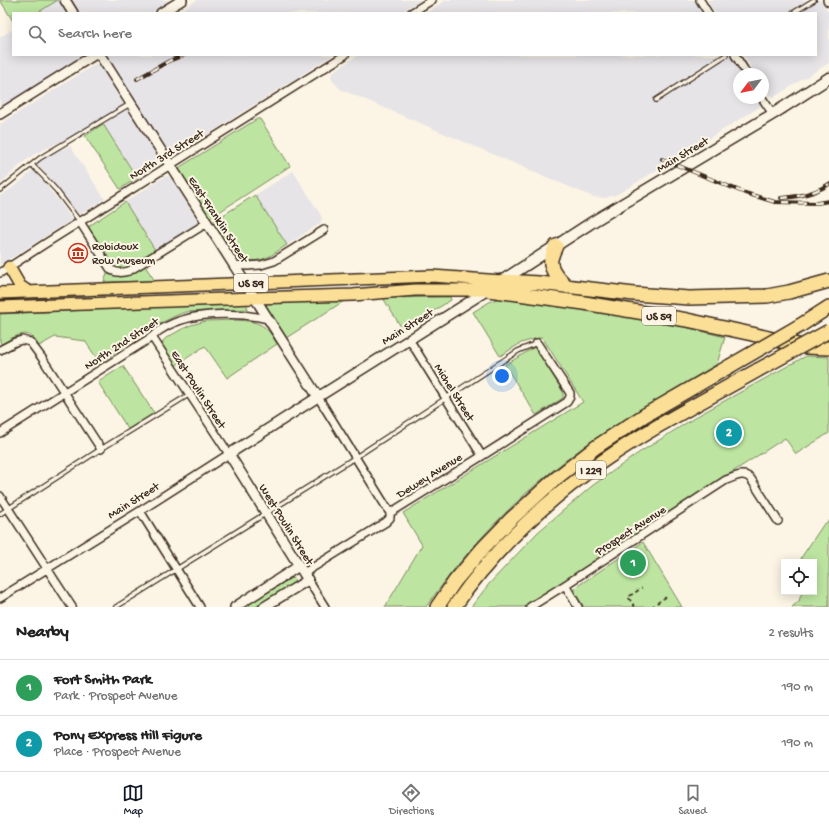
<!DOCTYPE html>
<meta charset="utf-8">
<style>
:root{--surface:#fff;--page:#f6f6f6;--text:#222;--muted:#767676;--line:#e0e0e0;--accent:#111827}
body{margin:0;font-family:"Gochi Hand",sans-serif;background:var(--page);color:var(--text)}
.controls{position:absolute;right:12px;bottom:12px;display:grid;overflow:hidden;border-radius:0px;box-shadow:0 2px 10px #0003}
.controls button{width:36px;height:36px;display:grid;place-items:center;padding:0;border:0;border-bottom:1px solid var(--line);background:var(--surface);color:var(--text);font:20px sans-serif}
.compass{position:absolute;left:733px;top:68px;width:36px;height:36px;border-radius:50%;background:var(--surface);box-shadow:0 2px 10px #0003;rotate:238deg}
.you{position:absolute;left:502px;top:376px;width:14px;height:14px;margin:-10px;border:3px solid #fff;border-radius:50%;background:#1a73e8;box-shadow:0 0 0 6px #1a73e833}
.badge{display:grid;place-items:center;width:26px;height:26px;border-radius:50%;background:var(--accent);color:#fff;font-size:13px;font-weight:700}
.pin{position:absolute;translate:-50% -50%;border:2px solid #fff;box-shadow:0 1px 4px #0006}
.list{margin:0;padding:0;list-style:none}
h2{display:flex;justify-content:space-between;align-items:center;height:52px;margin:0;padding:0 16px;font-size:17px}
h2 small{font-size:13px;font-weight:400;color:var(--muted)}
.list li{display:grid;grid-template-columns:26px 1fr auto;gap:12px;align-items:center;box-sizing:border-box;height:56px;padding:0 16px;border-top:1px solid var(--line)}
.list b{display:block;font-size:15px;white-space:nowrap}
.list p{margin:0;font-size:13px;white-space:nowrap;color:var(--muted)}
.list em{font-size:13px;font-style:normal;color:var(--muted)}
.icon{flex:none;width:22px;height:22px;fill:none;stroke:currentColor;stroke-width:2;stroke-linecap:round;stroke-linejoin:round}
.map{position:relative;flex:none;width:829px;height:607px;overflow:hidden}
.search{position:absolute;background:var(--surface);box-shadow:0 2px 10px #0003;left:12px;right:12px;top:12px;height:44px;display:flex;align-items:center;gap:10px;box-sizing:border-box;padding:0 14px;border-radius:0px;color:var(--muted);font-size:15px}
.sheet{height:164px;background:var(--surface)}
nav{display:flex;justify-content:space-around;align-items:center;box-sizing:border-box;height:56px;border-top:1px solid var(--line);background:var(--surface);font-size:11px;color:var(--muted)}
nav a{display:grid;justify-items:center;gap:2px}
nav .on{color:var(--accent)}
.map>svg:first-child{display:block}
.built{fill:#e7e4e7}
.green{fill:#bde5a1;stroke:#7c8860;fill-rule:evenodd}
.lines{fill:none;stroke-linecap:round;stroke-linejoin:round}
.service-casing{stroke:#3b2a1e;stroke-width:6}
.minor-casing{stroke:#3b2a1e;stroke-width:10}
.tertiary-casing{stroke:#3b2a1e;stroke-width:12}
.secondary-casing{stroke:#3b2a1e;stroke-width:13}
.primary-casing{stroke:#3b2a1e;stroke-width:14}
.motorway-casing{stroke:#3b2a1e;stroke-width:16}
.path{stroke:#3b2a1e;stroke-width:1.5;stroke-dasharray:4 3;stroke-linecap:butt}
.service{stroke:#fcf5e5;stroke-width:3.5}
.minor{stroke:#fcf5e5;stroke-width:7}
.tertiary{stroke:#fcf5e5;stroke-width:9}
.secondary{stroke:#fcf5e5;stroke-width:10}
.primary{stroke:#fbdf96;stroke-width:11}
.motorway{stroke:#fbdf96;stroke-width:13}
.rail-casing{stroke:#3b2a1e;stroke-width:4}
.rail{stroke:#fcf5e5;stroke-width:2.5;stroke-dasharray:8;stroke-linecap:butt}
.motorway-bridge-casing{stroke:#3b2a1e;stroke-width:16;stroke-linecap:butt}
.motorway-bridge{stroke:#fbdf96;stroke-width:13}
.labels{text-anchor:middle;stroke-width:4;stroke-linejoin:round;paint-order:stroke}
.shield{fill:#fcf5e5;stroke:#75675a;stroke-width:1}
.shield-label{font-size:11px;font-weight:bold;fill:#3b2a1e}
.street-label{font-size:12px;fill:#3b2a1e;stroke:#fcf5e5}
.poi-label{font-size:12px;fill:#3b2a1e;stroke:#fcf5e5;text-anchor:start}
</style>
<div class="map">
<svg width="829" height="607" viewBox="0 0 829 607">
<rect width="100%" height="100%" fill="#fcf5e5"/>
<filter id="ink" filterUnits="userSpaceOnUse"><feTurbulence type="fractalNoise" baseFrequency=".025" numOctaves="2"/><feDisplacementMap in="SourceGraphic" scale="8" xChannelSelector="R" yChannelSelector="G"/><feConvolveMatrix kernelMatrix="1 2 1 2 8 2 1 2 1" color-interpolation-filters="sRGB"/></filter>
<g filter="url(#ink)">
<path class="built" d="M58,0L66,13H38Z
M71,0H173L152,13H79Z
M197,0H421L400,13H176Z
M446,0H695L703,13H426Z
M707,0H808L788,13H715Z
M818,0H820L829,13V63L774,97L770,96L763,87V74H755L743,55H816V13H798Z
M13,29V55H86L0,109V37Z
M109,55H333L172,157L170,154L108,59Z
M359,55H730L742,74H739V98H757L761,103L760,107L618,194L605,198L593,197L340,89L332,80L331,75L335,70Z
M97,64L100,66L124,105L74,135L35,154L25,161L0,184V124L94,65Z
M127,109L160,159V163L157,166L137,178L103,124Z
M70,146L105,199L79,215L46,174L36,164L41,159L51,153Z
M33,170L43,181L66,210L72,220L0,265V196L19,183Z
M293,171L322,217L321,222L318,225L287,245L255,195Z
M166,176L171,177L199,223L155,250L125,202Z"/>
<path class="green" d="M0,0H58L37,13H13V21Z
M257,119H260L290,166L210,218L179,170L180,167Z
M103,124L137,178L120,189L85,136Z
M255,195L287,245C280,249 273,255 266,258C237,269 225,242 212,222Z
M125,202L155,250L126,268L119,269L113,266L89,229V226Z
M145,266L155,281L104,282L107,274C124,280 130,275 145,266Z
M444,297H450L451,300L403,330L383,298Z
M497,299H503L657,320L725,337L717,364C674,390 629,415 588,444C525,488 470,544 426,607H385L422,545L403,513L583,402L542,337L521,343L500,356L473,312L491,301Z
M344,301L286,338L267,307L266,303L271,302Z
M246,303L248,309L185,312C155,323 127,345 100,363L85,341L55,337L39,346C37,343 34,338 31,336C21,330 10,340 2,345L0,342V314Z
M206,321C222,321 252,317 264,327C270,331 274,339 277,344L227,378L205,346L175,366L162,346L163,341L166,338L182,329L191,325Z
M535,347L563,392V398L536,415L505,365Z
M806,356L829,357V433L796,454L785,438L524,607H471L489,584L538,532L592,486L637,454L699,415ZM734,421C739,423 744,426 742,432C741,437 737,439 734,441C710,454 708,424 734,421Z
M123,366L154,413L128,429L98,382Z
M829,521V607H792L799,601L802,592H814V562H803L801,558L823,525Z
M643,542L682,607H584L575,593V589L579,585Z
M291,578L294,579L295,581L294,583L255,607H244Z"/>
<g class="lines">
<g class="service-casing">
<path id="service" d="M793,13L814,0
M656,100L726,55
M32,165L43,176L56,190L80,222
M0,190L40,158L130,104
M0,514L101,449L190,394
M116,607L356,457L518,351L537,343"/>
</g>
<g class="minor-casing">
<path id="minor" d="M700,0L708,13
M411,13L432,0
M735,55L747,74
M762,98L773,114
M80,222L111,270C118,273 121,273 129,271L207,223
M234,265L247,266L261,265L274,261L324,230
M0,273L43,245L345,55
M409,339L482,456
M0,350L15,342L22,340L30,342L42,358L101,449
M318,397L390,513
M0,433L152,337C155,334 158,331 162,329C190,311 237,312 268,319
M0,496L72,607
M140,511L200,607
M304,573L386,522L390,518V513L482,456L567,402L570,397V393L537,343
M308,580L325,607
M565,585L578,607
M0,598L140,511L229,454L152,337
M530,607L565,585L726,480C735,477 744,471 751,479L778,521"/>
</g>
<g class="tertiary-casing">
<path id="tertiary" d="M65,0L73,13
M828,0L829,1
M161,13L182,0
M100,55L318,397
M0,114L94,55
M235,607L299,566
M264,607L308,580L229,454L318,397L488,290"/>
</g>
<g class="secondary-casing">
<path id="secondary" d="M500,282L594,221L773,114L829,78"/>
</g>
<g class="primary-casing">
<path id="primary" d="M9,267L20,286L29,292
M0,293L432,276L502,281
M0,307L254,298L353,295L415,290H488"/>
</g>
<g class="motorway-casing">
<path id="motorway" d="M556,246C554,250 552,255 551,259C549,270 560,280 568,287
M502,281L539,283L634,294L689,298L767,296L789,292L829,281
M488,290L584,303L687,320L752,334L806,347L829,348
M801,325L829,307
M437,607L455,581L483,548L511,519L554,480L596,447L645,415L730,366
M454,607C494,549 546,501 603,461C652,427 707,399 758,370"/>
</g>
<path class="path" d="M635,607L628,597L642,588
M651,607L666,597"/>
<use href="#service" class="service"/>
<use href="#minor" class="minor"/>
<use href="#tertiary" class="tertiary"/>
<use href="#secondary" class="secondary"/>
<use href="#primary" class="primary"/>
<use href="#motorway" class="motorway"/>
<g class="rail-casing">
<path id="rail" d="M137,79L169,61L184,55
M662,159L745,193L775,202L817,203L829,201
M781,198C797,197 816,193 829,184"/>
</g>
<use href="#rail" class="rail"/>
<g class="motorway-bridge-casing">
<path id="motorway-bridge" d="M730,366L801,325
M758,370L829,331"/>
</g>
<use href="#motorway-bridge" class="motorway-bridge"/>
</g>
</g>
<defs>
<g id="museum-ring" transform="scale(1)"><circle r="9.5" fill="#fcf5e5" stroke="#c8321e" stroke-width="1.5"/><path d="M0-6L6-3V-2H-6V-3ZM-5-1h2V3h-2ZM-1-1h2V3h-2ZM3-1h2V3H3ZM-6 4H6V6H-6Z" fill="#c8321e"/></g>
</defs>
<g fill-rule="evenodd">
<use href="#museum-ring" x="78" y="253"/>
</g>
<g class="labels">
<g class="shield">
<rect x="234" y="274" width="34" height="18" rx="3"/>
<rect x="642" y="307" width="34" height="18" rx="3"/>
<rect x="576" y="461" width="30" height="18" rx="3"/>
</g>
<g class="shield-label">
<text x="251" y="287">US 59</text>
<text x="659" y="320">US 59</text>
<text x="591" y="474">I 229</text>
</g>
<g class="street-label">
<text transform="translate(166 154) rotate(-32)" y="4">North 3rd Street</text>
<text transform="translate(682 154) rotate(-31)" y="4">Main Street</text>
<text transform="translate(219 219) rotate(57)" y="4">East Franklin Street</text>
<text transform="translate(407 326) rotate(-32)" y="4">Main Street</text>
<text transform="translate(121 343) rotate(-33)" y="4">North 2nd Street</text>
<text transform="translate(199 389) rotate(57)" y="4">East Poulin Street</text>
<text transform="translate(455 392) rotate(58)" y="4">Michel Street</text>
<text transform="translate(429 475) rotate(-32)" y="4">Dewey Avenue</text>
<text transform="translate(133 500) rotate(-32)" y="4">Main Street</text>
<text transform="translate(287 524) rotate(58)" y="4">West Poulin Street</text>
<text transform="translate(630 530) rotate(-33)" y="4">Prospect Avenue</text>
</g>
<g class="poi-label">
<text x="92" y="250">Robidoux<tspan x="92" dy="14">Row Museum</tspan></text>
</g>
</g>
</svg>
<div class="controls">
<button><svg class="icon" aria-label="locate" viewBox="0 0 24 24"><circle cx="12" cy="12" r="6"/><path d="M12 2v4M12 18v4M2 12h4M18 12h4"/></svg></button>
</div>
<svg class="compass" viewBox="-18 -18 36 36"><path d="M0-13l5 13h-10z" fill="#e53935"/><path d="M0 13l5-13h-10z" fill="#767676"/></svg>
<div class="you"></div>
<div class="pin badge" style="left:633px;top:563px;background:#2e9e5b">1</div>
<div class="pin badge" style="left:729px;top:433px;background:#0f9aa8">2</div>
<div class="search"><svg class="icon" aria-label="search" viewBox="0 0 24 24"><circle cx="10" cy="10" r="6"/><path d="M15 15l6 6"/></svg>Search here</div>
</div>
<section class="sheet">
<h2>Nearby<small>2 results</small></h2>
<ul class="list">
<li><span class="badge" style="background:#2e9e5b">1</span><div><b>Fort Smith Park</b><p>Park · Prospect Avenue</p></div><em>190 m</em></li>
<li><span class="badge" style="background:#0f9aa8">2</span><div><b>Pony Express Hill Figure</b><p>Place · Prospect Avenue</p></div><em>190 m</em></li>
</ul>
</section>
<nav>
<a class="on"><svg class="icon" aria-label="map" viewBox="0 0 24 24"><path d="M3 6l6-2 6 2 6-2v14l-6 2-6-2-6 2zM9 4v14M15 6v14"/></svg>Map</a>
<a><svg class="icon" aria-label="directions" viewBox="0 0 24 24"><path d="M12 3l9 9-9 9-9-9zM9 14v-3h6M13 9l2 2-2 2"/></svg>Directions</a>
<a><svg class="icon" aria-label="saved" viewBox="0 0 24 24"><path d="M7 4h10v16l-5-4-5 4z"/></svg>Saved</a>
</nav>
